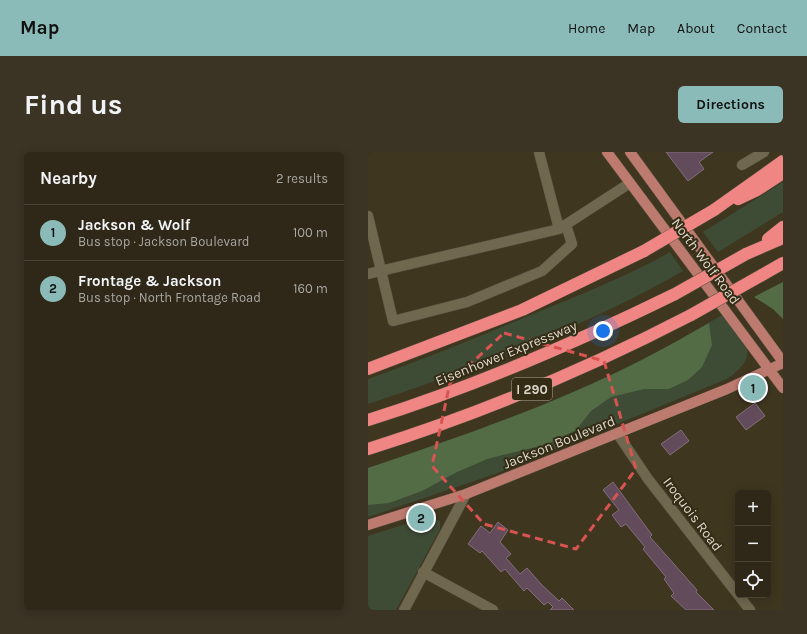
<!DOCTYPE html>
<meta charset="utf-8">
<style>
:root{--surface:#2f2818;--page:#3b3425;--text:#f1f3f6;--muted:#a7a6a2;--line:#4a4437;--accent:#8bbbb9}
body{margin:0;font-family:Karla,sans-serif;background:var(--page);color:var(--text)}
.controls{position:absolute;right:12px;bottom:12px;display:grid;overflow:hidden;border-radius:6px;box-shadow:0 2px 10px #0003}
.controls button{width:36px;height:36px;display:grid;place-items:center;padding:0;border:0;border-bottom:1px solid var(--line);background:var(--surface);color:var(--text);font:20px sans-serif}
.you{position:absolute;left:235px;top:179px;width:14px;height:14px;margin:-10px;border:3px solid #fff;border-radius:50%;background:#1a73e8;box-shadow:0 0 0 6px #1a73e833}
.badge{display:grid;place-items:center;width:26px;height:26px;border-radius:50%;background:var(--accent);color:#111;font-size:13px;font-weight:700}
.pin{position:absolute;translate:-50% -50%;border:2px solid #fff;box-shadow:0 1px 4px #0006}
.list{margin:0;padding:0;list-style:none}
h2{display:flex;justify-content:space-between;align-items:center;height:52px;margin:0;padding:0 16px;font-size:17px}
h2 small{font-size:13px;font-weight:400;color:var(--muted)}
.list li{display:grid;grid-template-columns:26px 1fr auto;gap:12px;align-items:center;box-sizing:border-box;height:56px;padding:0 16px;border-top:1px solid var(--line)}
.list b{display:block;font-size:15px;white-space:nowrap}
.list p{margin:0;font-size:13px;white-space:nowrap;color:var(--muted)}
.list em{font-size:13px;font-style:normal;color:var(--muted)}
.icon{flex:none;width:22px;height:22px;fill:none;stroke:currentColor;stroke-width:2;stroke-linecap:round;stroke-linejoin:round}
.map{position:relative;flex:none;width:415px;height:458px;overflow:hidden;border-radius:6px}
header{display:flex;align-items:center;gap:24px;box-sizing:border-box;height:56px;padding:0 20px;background:var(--accent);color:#111}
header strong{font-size:19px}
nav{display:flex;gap:22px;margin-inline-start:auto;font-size:14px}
.intro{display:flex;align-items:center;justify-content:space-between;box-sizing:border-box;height:96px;padding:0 24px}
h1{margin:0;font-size:28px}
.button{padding:10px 18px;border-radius:6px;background:var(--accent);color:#111;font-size:14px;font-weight:700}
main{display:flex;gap:24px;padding:0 24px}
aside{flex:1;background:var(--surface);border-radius:6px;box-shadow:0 2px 10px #0003}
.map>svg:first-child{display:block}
.green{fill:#3e4c36}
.forest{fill:#546c46}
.building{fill:#624c5b;stroke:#846d7d}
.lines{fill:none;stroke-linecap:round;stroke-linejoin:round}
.minor-casing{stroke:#5a513f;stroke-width:11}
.major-casing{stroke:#5a513f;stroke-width:11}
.highway-casing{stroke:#5a513f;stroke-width:13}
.minor{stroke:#70674f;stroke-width:10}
.major{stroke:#bd7a6f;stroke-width:10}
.highway{stroke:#f08684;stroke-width:12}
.highway-bridge-casing{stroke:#5a513f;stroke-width:13;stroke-linecap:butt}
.highway-bridge{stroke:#f08684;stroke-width:12}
.marked{fill:none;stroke:#d85451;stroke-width:3;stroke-dasharray:8 5;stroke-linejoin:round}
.labels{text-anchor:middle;stroke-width:4;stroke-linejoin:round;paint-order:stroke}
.shield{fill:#352c16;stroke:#aba495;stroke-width:1}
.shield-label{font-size:13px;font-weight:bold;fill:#ded8cb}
.street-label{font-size:14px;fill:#ded8cb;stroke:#352c16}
</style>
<header>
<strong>Map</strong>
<nav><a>Home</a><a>Map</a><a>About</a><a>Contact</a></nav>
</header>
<div class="intro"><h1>Find us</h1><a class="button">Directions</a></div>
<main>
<aside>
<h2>Nearby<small>2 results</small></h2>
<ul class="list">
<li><span class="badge">1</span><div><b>Jackson &amp; Wolf</b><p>Bus stop · Jackson Boulevard</p></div><em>100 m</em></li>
<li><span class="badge">2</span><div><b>Frontage &amp; Jackson</b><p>Bus stop · North Frontage Road</p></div><em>160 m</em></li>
</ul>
</aside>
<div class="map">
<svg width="415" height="458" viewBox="0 0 415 458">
<rect width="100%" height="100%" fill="#3f3620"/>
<path class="green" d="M415,30V60L350,100L335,80Z
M302,100L315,119C217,175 108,216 0,252V227C57,207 113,184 170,160C214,142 260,124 302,100Z
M356,162C377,191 395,201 359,227L127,322L0,365V316C92,285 184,253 271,209C300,195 328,178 356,162Z
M60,365L72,369V377L28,458H0V384Z"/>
<path class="forest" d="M415,130V167L405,157L386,145Z
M341,171L344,193L334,215L320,228L301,237H276L243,245L223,259L208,278L180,292L119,307L89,320L54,339L21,351L0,353V316C92,285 185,253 272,209C295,197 318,184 341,171Z"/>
<path class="building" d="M298,0H345L331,10L336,17L320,29Z
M387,251L397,264L378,278L368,265Z
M313,278L321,289L302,303L293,292Z
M245,330L284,383L282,385L329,438L328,440L346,458H318L303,444L306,441L296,427L298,425L275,397L277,395L258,372L253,375L244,363L251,358L235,338Z
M130,370L140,378L132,390L143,402L138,406L152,422L159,416L173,432L191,449L194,446L206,458H182L185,455L180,450L176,453L159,436L156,439L137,417L133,420L114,399L112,401L100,392L113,374L122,381Z"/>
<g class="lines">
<g class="minor-casing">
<path id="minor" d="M171,0L191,77
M374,13L396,0
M0,64L25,169L99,150L174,119L204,92L198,73
M0,122L191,77L262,31
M249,281L280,327L382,458
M55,420L125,458
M36,458L98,342"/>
</g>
<g class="major-casing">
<path id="major" d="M239,0L415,236
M262,0L415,210
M0,373L98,342L359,237L415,211"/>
</g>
<g class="highway-casing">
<path id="highway" d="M370,47L389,38L415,21
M346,58L415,9
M400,87L415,75
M378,102L415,86
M394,123L415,111
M0,217L154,158L276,99
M0,268C106,235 207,191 307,142
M0,297C112,262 219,217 323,163"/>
</g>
<use href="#minor" class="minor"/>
<use href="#major" class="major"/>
<use href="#highway" class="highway"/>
<g class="highway-bridge-casing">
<path id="highway-bridge" d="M276,99L346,58
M307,142L378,102
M323,163L394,123"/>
</g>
<use href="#highway-bridge" class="highway-bridge"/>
</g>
<path class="marked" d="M136,181L236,209L268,317L208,397L116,372L64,314L82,231Z"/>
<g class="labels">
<rect class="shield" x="144" y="226" width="40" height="22" rx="3"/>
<g class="shield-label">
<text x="164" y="242">I 290</text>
</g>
<g class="street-label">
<text transform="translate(338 109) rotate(53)" y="5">North Wolf Road</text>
<text transform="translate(138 201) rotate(-22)" y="5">Eisenhower Expressway</text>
<text transform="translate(191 290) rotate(-22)" y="5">Jackson Boulevard</text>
<text transform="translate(325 362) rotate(53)" y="5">Iroquois Road</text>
</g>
</g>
</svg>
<div class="controls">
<button>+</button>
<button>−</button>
<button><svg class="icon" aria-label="locate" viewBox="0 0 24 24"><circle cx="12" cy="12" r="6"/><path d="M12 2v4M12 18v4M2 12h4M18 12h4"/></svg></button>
</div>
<div class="you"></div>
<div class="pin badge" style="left:385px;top:236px">1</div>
<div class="pin badge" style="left:53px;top:366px">2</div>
</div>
</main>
